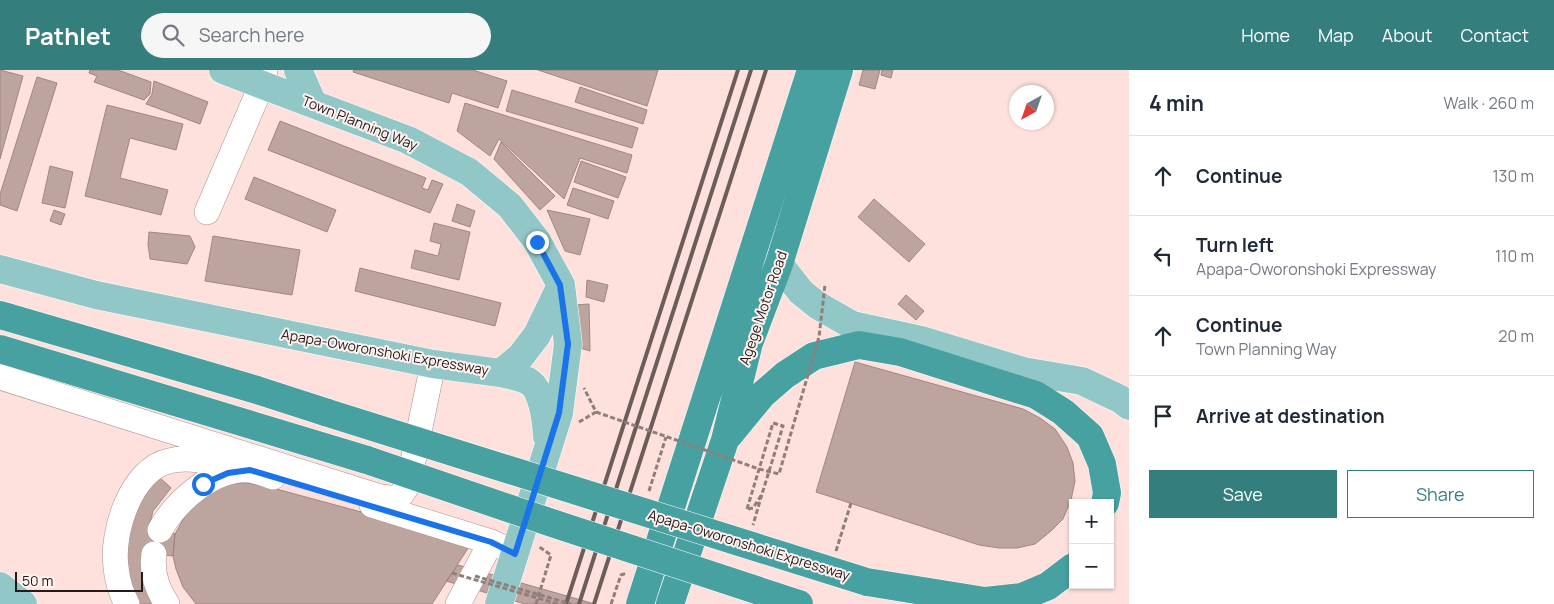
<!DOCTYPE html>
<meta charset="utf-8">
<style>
:root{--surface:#fff;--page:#f6f6f7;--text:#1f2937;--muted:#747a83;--line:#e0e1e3;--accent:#357e7e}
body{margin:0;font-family:Manrope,sans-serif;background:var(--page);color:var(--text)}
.controls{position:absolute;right:15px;bottom:15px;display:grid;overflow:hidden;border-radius:0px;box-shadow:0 1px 4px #0004}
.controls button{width:45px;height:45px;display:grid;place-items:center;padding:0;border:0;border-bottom:1px solid var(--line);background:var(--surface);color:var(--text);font:25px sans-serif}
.compass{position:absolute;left:1009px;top:15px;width:45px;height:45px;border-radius:50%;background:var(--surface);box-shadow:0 1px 4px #0004;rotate:220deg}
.scale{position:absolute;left:15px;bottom:12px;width:128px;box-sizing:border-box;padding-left:5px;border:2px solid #241a18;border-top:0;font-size:14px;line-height:18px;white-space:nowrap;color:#241a18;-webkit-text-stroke:4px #fff3f1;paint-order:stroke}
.stop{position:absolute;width:15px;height:15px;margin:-11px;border:4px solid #1a73e8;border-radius:50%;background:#fff}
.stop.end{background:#1a73e8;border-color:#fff;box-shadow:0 1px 5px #0008}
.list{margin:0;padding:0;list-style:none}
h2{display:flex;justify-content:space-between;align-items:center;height:65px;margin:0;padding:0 20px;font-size:21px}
h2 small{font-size:16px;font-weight:400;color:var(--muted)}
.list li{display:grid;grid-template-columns:32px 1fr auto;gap:15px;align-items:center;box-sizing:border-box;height:80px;padding:0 20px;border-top:1px solid var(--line)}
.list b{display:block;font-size:19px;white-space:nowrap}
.list p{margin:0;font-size:16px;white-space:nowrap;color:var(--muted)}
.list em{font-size:16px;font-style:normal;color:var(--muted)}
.actions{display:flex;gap:10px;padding:15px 20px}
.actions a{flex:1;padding:11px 0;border:1px solid var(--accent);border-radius:0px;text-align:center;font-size:18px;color:var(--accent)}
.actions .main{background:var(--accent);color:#fff}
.icon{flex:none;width:28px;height:28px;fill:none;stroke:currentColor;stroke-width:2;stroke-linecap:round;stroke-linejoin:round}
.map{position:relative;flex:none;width:1129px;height:534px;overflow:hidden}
header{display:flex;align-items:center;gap:30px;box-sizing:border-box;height:70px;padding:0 25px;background:var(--accent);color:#fff}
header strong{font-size:24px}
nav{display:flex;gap:28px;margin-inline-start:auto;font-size:18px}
.search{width:350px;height:45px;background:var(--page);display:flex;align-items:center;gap:12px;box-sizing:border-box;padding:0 18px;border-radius:28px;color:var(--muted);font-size:19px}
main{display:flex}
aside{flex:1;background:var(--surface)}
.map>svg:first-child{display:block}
.building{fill:#bea49f;stroke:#a08682}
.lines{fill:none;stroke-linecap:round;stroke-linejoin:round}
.minor-casing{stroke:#ac928d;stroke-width:26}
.major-casing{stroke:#fff;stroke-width:29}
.highway-casing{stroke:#fff;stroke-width:29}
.path{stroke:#917d7a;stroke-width:3;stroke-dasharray:5 2.5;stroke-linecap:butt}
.minor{stroke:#fff;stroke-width:25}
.major{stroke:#91c7c7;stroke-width:28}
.highway{stroke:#48a1a1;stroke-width:28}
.rail{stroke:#6d5d5a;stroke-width:4}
.highway-bridge-casing{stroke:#fff;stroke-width:29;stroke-linecap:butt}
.path-bridge{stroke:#917d7a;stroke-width:3;stroke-dasharray:5 2.5;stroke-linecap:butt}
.highway-bridge{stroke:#48a1a1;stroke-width:28}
.route{stroke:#1a73e8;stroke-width:6}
.labels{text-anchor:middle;stroke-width:4;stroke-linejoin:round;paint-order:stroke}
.street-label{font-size:14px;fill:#241a18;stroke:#fff3f1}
</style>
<header>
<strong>Pathlet</strong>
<div class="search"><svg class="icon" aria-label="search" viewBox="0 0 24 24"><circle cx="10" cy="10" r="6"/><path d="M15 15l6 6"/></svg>Search here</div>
<nav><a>Home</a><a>Map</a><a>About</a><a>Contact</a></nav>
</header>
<main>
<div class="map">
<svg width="1129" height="534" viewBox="0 0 1129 534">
<rect width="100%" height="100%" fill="#fee1dc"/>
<path class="building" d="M0,0L23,6L0,89Z
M90,0H118L151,12L150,24L144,30L94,12L97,6L89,3Z
M354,0H473L507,11L498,38L452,23L449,33L353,2Z
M538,0H658L647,36Z
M863,0H880L875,19L859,15Z
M882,0H893L891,8L881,5Z
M37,7L57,13L17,141L0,135V124Z
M154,11L208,32L200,54L146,34L152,24Z
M580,17L647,40L643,54L575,32Z
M512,20L638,58L632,78L506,41Z
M465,33L632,85L627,103L580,88L564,129L499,69L490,86L457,61Z
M107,35L183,54L176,80L130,68L120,108L168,120L161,145L85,126Z
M280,51L426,108L422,118L428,120L432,110L443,114L430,143L268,80Z
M501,72L555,126L540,140L494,89Z
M581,91L626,107L618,128L574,112Z
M50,96L73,102L65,138L42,133Z
M254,107L336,140L327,162L245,129Z
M573,118L614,131L608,149L567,135Z
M874,129L925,174L909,192L858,147Z
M457,134L475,141L470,157L452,151Z
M54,140L65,144L61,155L50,151Z
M547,140L590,149L580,185L565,181Z
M434,153L470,162L459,210L411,198L415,180L438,186L441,174L430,171Z
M149,162L190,166L195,177L187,194L150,189L148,174Z
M213,166L300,180L292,225L205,211Z
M360,198L501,233L495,256L355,221Z
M587,210L608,215L604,232L586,227Z
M906,225L924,241L916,250L898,234Z
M589,234L590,281L577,277L575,235Z
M855,292L1023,339L1040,348L1055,359L1067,377L1073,393L1075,411L1071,430L1063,449L1051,461L1035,474L1017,478H999L979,475L816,422Z
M157,405L171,418L153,441L149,457L175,464L173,486L144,483L154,534H134L125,484L137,434Z
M232,413H248L269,417L472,472L432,534H196L183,517L176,499L173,486L175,464L184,448L198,430L213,421Z
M458,495L595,534H525L446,511Z"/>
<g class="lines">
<g class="minor-casing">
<path id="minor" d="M207,142L262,14L265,0
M0,307L380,427L398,429L408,415L433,294
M372,435L491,472L515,483
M160,460C176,431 214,397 250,400C258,401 266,405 273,407
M154,484C151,503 157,519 167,534
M127,534C121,523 117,509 116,497C111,463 131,399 169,391C192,385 218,394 241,399
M458,534L491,472"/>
</g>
<g class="major-casing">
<path id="major" d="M223,0L408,70L469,102L510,136L537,171L561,215L568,274L559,343L499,534
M298,0L313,34
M779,194L801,222L817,235L852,255L921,270L1023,301L1082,311L1120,329L1129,336
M0,199L96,225L433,294L501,303L521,286L537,265L561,215
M501,303C510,305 520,307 528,311C543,319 546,351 547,366
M0,516L23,534"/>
</g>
<g class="highway-casing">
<path id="highway" d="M0,245L257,320L328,343
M0,279L367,390
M729,365L762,325L785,305L814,286L859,275L900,282L1036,325L1063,342L1090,366L1102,394L1107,423L1105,433
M867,512L985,531L1022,527L1048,516L1073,497
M640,534L811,0
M670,534L725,370L749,273L779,194L839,0"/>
</g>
<path class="path" d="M579,352L596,342L584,318
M649,421L666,367
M747,439L773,353L783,356L762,424
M748,439L753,438L762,424L753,455
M536,534L551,485L538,476
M611,534L621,505L627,503"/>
<use href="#minor" class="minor"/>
<use href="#major" class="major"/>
<use href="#highway" class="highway"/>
<path class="rail" d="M566,534L738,0
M579,534L751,0
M594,534L766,0"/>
<g class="highway-bridge-casing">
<path id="highway-bridge" d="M328,343L867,512
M367,390L549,452L799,534"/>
</g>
<path class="path-bridge" d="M596,342L759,399L779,404L819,267L825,215
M836,481L851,433
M452,503L558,534
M475,506L571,534"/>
<use href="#highway-bridge" class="highway-bridge"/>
</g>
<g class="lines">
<path class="route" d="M203,414L228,403L250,400L491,472L515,484L559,343L568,274L560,215L537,172"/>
</g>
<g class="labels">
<g class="street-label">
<text transform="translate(360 53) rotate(22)" y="5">Town Planning Way</text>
<text transform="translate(763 238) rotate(-71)" y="5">Agege Motor Road</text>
<text transform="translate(385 282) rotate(10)" y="5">Apapa-Oworonshoki Expressway</text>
<text transform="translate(749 475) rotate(17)" y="5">Apapa-Oworonshoki Expressway</text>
</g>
</g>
</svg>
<div class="controls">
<button>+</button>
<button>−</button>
</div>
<svg class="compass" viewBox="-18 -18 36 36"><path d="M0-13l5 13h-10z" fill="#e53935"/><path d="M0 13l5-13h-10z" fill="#747a83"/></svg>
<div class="scale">50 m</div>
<div class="stop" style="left:203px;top:414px"></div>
<div class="stop end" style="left:537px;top:172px"></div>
</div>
<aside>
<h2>4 min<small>Walk · 260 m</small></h2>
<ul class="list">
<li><svg class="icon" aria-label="ahead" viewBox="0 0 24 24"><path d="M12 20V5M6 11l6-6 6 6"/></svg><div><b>Continue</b></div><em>130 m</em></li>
<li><svg class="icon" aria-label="left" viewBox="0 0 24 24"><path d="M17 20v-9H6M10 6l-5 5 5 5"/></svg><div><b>Turn left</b><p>Apapa-Oworonshoki Expressway</p></div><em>110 m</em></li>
<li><svg class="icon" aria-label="ahead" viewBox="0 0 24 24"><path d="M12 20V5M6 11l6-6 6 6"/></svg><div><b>Continue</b><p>Town Planning Way</p></div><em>20 m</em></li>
<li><svg class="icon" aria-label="arrive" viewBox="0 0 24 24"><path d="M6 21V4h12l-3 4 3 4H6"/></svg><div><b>Arrive at destination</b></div></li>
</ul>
<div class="actions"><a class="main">Save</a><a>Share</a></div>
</aside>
</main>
